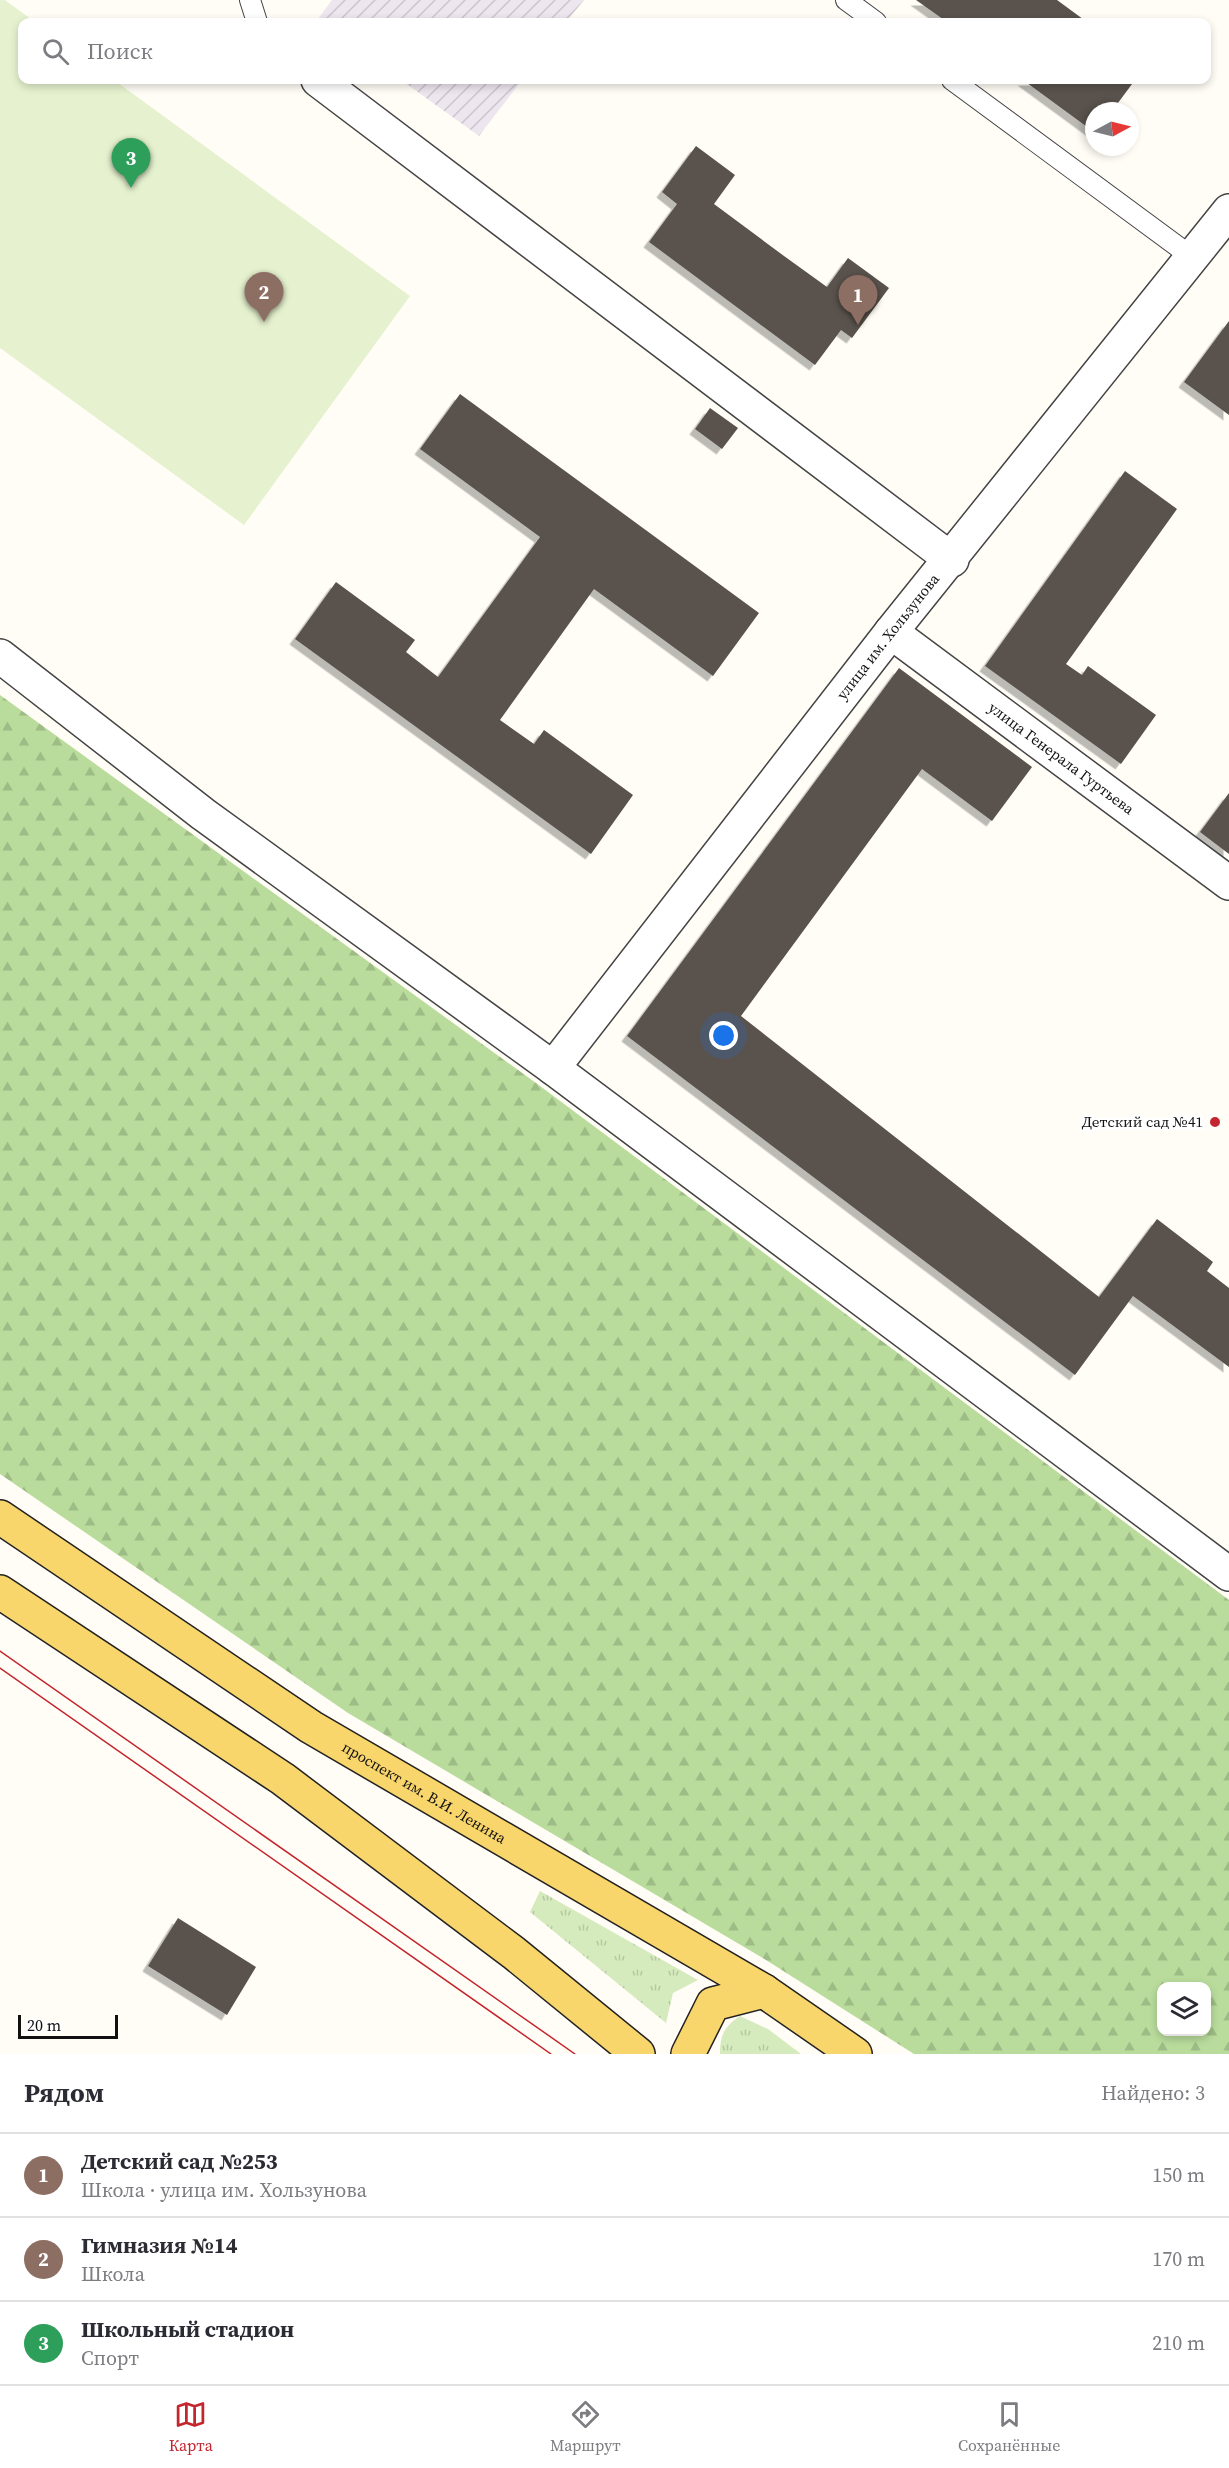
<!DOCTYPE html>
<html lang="ru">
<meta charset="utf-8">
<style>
:root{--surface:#fff;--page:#f2f2f3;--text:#2b2b33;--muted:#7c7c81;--line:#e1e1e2;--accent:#c4262e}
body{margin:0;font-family:"Source Serif 4",serif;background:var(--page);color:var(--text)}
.controls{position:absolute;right:18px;bottom:18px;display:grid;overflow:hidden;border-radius:12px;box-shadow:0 3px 9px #0003}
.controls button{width:54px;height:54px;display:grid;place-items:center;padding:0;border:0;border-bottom:2px solid var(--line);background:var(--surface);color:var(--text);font:30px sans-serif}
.compass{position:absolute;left:1085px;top:102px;width:54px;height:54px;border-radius:50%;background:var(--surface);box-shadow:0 3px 9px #0003;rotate:83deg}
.scale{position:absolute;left:18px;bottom:15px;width:100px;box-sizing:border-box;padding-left:6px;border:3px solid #111;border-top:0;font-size:16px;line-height:21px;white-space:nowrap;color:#111;-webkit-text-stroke:4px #fff;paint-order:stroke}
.you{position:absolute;left:724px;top:1036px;width:21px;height:21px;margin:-15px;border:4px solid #fff;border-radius:50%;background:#1a73e8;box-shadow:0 0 0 9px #1a73e833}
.badge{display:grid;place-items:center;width:39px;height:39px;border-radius:50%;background:var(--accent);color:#fff;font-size:20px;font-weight:700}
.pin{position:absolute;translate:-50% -50px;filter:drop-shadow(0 2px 3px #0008)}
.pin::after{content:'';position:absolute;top:32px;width:21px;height:18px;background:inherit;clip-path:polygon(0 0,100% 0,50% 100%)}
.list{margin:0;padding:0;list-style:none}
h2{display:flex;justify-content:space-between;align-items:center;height:78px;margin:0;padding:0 24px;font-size:26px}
h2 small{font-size:20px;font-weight:400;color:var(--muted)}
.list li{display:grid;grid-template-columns:39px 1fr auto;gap:18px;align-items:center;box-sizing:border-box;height:84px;padding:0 24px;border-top:2px solid var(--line)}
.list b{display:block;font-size:22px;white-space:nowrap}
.list p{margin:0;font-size:20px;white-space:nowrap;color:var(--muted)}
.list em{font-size:20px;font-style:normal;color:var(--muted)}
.icon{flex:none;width:33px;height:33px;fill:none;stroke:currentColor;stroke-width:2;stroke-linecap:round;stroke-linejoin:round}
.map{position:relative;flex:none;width:1229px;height:2054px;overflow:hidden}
.search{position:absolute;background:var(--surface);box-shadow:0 3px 9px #0003;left:18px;right:18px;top:18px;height:66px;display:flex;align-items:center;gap:15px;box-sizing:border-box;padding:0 21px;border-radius:12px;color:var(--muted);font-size:22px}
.sheet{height:330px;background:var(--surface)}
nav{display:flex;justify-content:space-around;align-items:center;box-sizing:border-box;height:84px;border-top:2px solid var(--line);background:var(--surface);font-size:16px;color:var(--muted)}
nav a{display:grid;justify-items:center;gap:3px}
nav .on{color:var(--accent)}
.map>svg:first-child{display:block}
.industrial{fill:url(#industrial-furrows)}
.grass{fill:url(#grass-tufts)}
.forest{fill:url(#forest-firs);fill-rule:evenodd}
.pitch{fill:#e6f2cf}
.building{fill:#5a524d;filter:url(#shadow)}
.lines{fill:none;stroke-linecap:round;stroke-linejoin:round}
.lane-casing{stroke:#444;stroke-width:22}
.street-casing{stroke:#444;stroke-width:36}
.primary-casing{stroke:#222;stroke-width:36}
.lane{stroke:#fff;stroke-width:20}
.street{stroke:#fff;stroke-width:33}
.primary{stroke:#f9d66b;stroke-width:33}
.tram{stroke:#c4262e;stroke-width:1.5}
.poi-dot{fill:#c4262e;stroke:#fff;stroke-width:2}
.labels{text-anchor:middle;stroke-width:6;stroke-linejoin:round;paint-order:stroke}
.street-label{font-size:15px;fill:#111;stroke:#fff}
.poi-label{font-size:15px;fill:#111;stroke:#fff;text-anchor:end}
</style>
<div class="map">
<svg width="1229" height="2054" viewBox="0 0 1229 2054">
<defs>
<pattern id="industrial-furrows" width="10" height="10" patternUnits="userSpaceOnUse" patternTransform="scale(1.5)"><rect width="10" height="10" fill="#eee6ef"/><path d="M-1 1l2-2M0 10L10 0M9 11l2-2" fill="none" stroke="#cbc4cc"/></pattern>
<pattern id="grass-tufts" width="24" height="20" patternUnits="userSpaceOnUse" patternTransform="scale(1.5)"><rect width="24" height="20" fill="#d5ebbd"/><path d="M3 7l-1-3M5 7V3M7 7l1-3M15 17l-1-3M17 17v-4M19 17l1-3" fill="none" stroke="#b6c8a1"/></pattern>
<pattern id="forest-firs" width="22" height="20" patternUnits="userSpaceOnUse" patternTransform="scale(1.5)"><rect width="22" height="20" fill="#b9dc9c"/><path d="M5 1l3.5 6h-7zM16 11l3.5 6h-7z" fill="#9ebc85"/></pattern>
<filter id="shadow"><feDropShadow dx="-5.5" dy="5.5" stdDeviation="0" flood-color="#0004"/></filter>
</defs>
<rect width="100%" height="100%" fill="#fffdf5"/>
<path class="industrial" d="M332,0H584L566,22H322L318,19Z
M401,80H522L479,136Z"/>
<path class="grass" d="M540,1891L698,1980L673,1993L666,2023L530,1912Z
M740,2016L768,2029L801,2054H720C720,2035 724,2027 740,2016Z"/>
<path class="forest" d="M0,695L536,1083L1229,1600V2054H914L766,1960L348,1713L0,1474ZM1162,1986H1206V2032H1162Z"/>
<path class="pitch" d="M0,0H5L35,22H22V80H114L410,296L244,525L0,348Z"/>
<path class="building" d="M916,0H1057L1087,22H947Z
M1023,80H1135L1112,111H1094V132Z
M696,146L735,175L714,204L784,256L827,287L848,258L889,288L852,338L841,330L815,365L649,242L677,204L662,192Z
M1229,321V415L1184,382Z
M460,394L759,613L713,676L594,589L500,720L534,744L544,730L633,795L591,854L295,639L336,582L415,640L406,652L438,677L540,537L420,449Z
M710,408L738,428L722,449L695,429Z
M1125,471L1177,509L1066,664L1082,675L1088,666L1156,715L1121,764L985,666Z
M899,668L1032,767L992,821L922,769L741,1016L1099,1297L1157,1219L1213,1262L1207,1271L1229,1288V1367L1133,1296L1075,1375L627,1036Z
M1229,793V854L1200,832Z
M178,1918L256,1967L227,2015L148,1966Z"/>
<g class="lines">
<g class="lane-casing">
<path id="lane" d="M250,0L257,22
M846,0L876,22
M952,80L1192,257"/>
</g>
<g class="street-casing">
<g id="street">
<path d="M318,80L952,560"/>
<path id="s1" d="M891,632L1229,883"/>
<path d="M0,656L203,814L553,1068L1229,1574"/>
<path id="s2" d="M553,1068L891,632L1229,211"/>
</g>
</g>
<g class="primary-casing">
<g id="primary">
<path id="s3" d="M0,1517L311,1727L764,1991L855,2054"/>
<path d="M0,1592L283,1779L514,1953L638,2054"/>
<path d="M688,2054L713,2004L764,1991"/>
</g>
</g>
<use href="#lane" class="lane"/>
<use href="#street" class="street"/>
<use href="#primary" class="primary"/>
<path class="tram" d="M0,1651L575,2054
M0,1668L551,2054"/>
</g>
<circle class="poi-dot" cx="1215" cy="1122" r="6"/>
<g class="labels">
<g class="street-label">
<text dy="5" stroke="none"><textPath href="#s2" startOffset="546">улица им. Хользунова</textPath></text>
<text dy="5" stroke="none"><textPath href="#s1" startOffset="212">улица Генерала Гуртьева</textPath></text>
<text dy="5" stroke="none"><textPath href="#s3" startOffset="506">проспект им. В.И. Ленина</textPath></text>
</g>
<g class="poi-label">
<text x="1203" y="1127">Детский сад №41</text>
</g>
</g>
</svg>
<div class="controls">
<button><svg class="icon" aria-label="layers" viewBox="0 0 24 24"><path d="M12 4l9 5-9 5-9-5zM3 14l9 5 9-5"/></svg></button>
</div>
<svg class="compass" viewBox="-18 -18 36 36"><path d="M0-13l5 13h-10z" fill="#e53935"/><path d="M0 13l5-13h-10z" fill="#7c7c81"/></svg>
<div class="scale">20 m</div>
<div class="you"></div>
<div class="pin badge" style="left:858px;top:325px;background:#8d6e63">1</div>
<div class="pin badge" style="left:264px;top:322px;background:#8d6e63">2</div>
<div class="pin badge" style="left:131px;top:188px;background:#2e9e5b">3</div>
<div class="search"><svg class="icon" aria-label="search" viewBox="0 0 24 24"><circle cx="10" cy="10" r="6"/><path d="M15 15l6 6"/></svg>Поиск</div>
</div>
<section class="sheet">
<h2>Рядом<small>Найдено: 3</small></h2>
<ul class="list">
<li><span class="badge" style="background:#8d6e63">1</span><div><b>Детский сад №253</b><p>Школа · улица им. Хользунова</p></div><em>150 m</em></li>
<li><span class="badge" style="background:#8d6e63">2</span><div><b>Гимназия №14</b><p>Школа</p></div><em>170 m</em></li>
<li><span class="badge" style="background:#2e9e5b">3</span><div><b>Школьный стадион</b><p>Спорт</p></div><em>210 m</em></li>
</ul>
</section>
<nav>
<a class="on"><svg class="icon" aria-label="map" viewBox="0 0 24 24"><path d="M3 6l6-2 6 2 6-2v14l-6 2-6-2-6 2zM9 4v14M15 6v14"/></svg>Карта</a>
<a><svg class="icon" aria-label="directions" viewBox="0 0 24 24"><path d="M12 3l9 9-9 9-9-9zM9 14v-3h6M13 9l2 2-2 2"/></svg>Маршрут</a>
<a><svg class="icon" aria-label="saved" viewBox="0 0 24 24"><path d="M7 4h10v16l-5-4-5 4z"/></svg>Сохранённые</a>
</nav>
